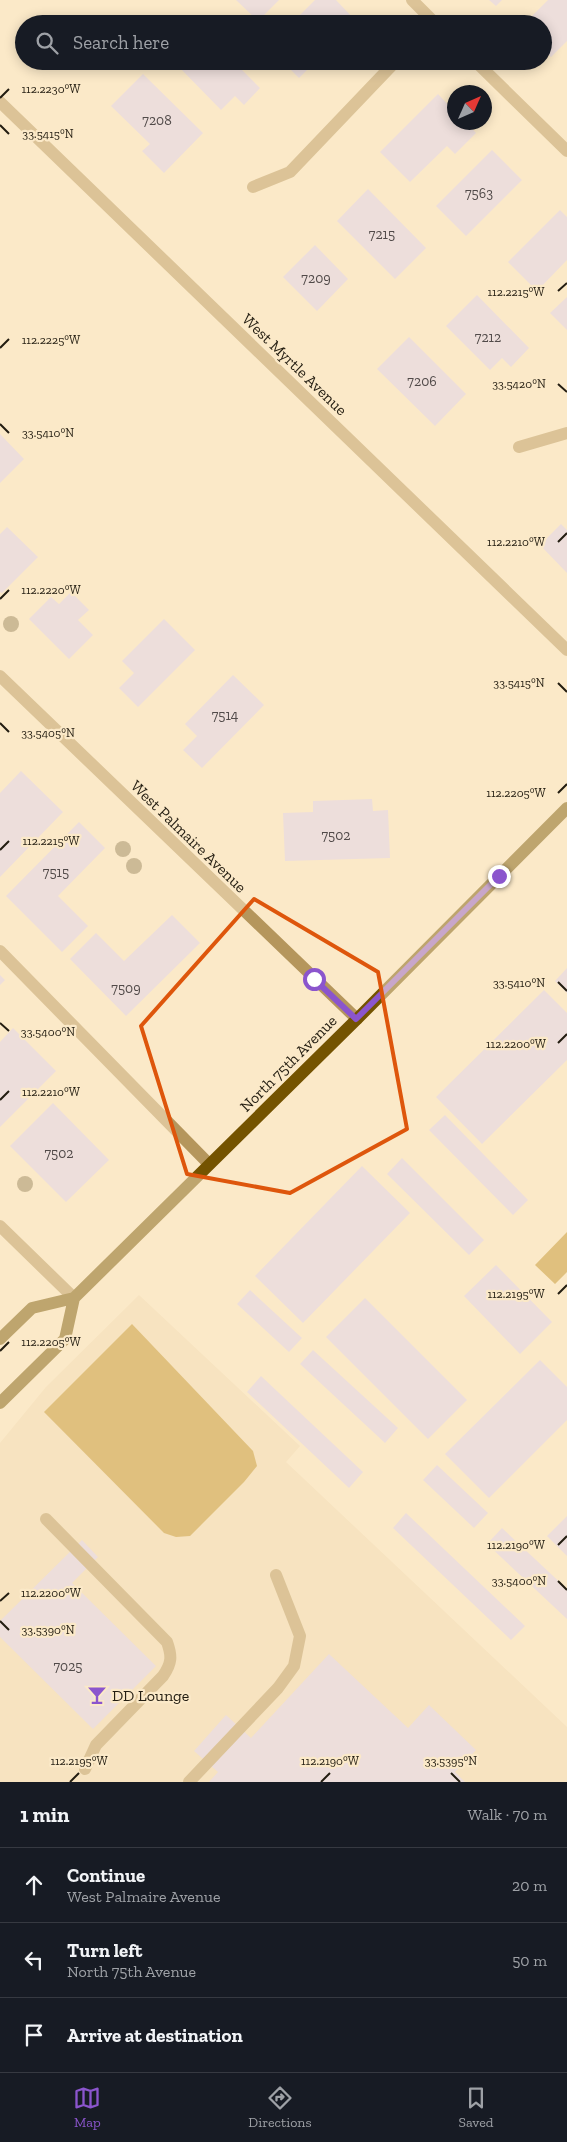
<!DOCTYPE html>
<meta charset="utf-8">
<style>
:root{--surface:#171b24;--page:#242831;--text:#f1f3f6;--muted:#9ea1a6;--line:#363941;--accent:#8b55cd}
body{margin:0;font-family:"Zilla Slab",serif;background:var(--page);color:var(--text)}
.compass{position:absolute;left:447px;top:85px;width:45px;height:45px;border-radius:50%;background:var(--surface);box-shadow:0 2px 12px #0003;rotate:45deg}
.stop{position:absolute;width:15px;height:15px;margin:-11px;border:4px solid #8b55cd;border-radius:50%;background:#fff}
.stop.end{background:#8b55cd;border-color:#fff;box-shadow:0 1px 5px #0008}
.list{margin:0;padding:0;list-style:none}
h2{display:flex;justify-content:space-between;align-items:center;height:65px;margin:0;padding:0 20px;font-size:21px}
h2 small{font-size:16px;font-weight:400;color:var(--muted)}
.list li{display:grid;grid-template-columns:32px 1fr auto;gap:15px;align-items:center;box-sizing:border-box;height:75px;padding:0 20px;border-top:1px solid var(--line)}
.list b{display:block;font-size:19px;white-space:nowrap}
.list p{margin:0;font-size:16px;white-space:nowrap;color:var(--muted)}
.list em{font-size:16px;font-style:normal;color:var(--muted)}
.icon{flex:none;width:28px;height:28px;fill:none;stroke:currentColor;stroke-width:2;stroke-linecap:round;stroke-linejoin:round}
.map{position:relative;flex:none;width:567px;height:1782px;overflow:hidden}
.search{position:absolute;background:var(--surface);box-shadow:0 2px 12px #0003;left:15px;right:15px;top:15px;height:55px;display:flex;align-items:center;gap:12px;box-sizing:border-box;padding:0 18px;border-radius:28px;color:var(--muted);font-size:19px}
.sheet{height:290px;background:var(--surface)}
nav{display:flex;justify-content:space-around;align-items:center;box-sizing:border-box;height:70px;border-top:1px solid var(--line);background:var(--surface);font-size:14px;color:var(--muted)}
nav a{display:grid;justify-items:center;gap:2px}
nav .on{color:var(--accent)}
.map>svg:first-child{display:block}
.built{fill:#f1dbb5}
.water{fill:#bf8f24}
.building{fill:#dcd0f1}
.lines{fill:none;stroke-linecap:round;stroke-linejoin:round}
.minor{stroke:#b5965c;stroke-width:12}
.major{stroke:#745300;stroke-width:12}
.tree{fill:#93805a}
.route{stroke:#8b55cd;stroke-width:6}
.marked{fill:none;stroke:#de560c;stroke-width:4;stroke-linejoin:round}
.ticks{fill:none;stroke:#231d11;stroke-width:2}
.labels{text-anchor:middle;stroke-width:4.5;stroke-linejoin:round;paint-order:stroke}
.number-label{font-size:14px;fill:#514a49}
.street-label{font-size:16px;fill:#231d11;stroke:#fbe9c8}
.poi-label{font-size:16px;fill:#231d11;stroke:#fbe9c8;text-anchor:start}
.ticks-label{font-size:12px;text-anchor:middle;fill:#231d11;stroke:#fbe9c8;stroke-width:4.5;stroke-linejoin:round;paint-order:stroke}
</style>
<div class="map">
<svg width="567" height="1782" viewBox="0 0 567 1782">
<rect width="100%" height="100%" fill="#fbe9c8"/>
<path class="built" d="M139,1295L300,1446L286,1462L567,1727V1782H0V1443L46,1387Z"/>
<path class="water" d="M567,1232V1272L555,1284L535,1265Z
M132,1324L253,1451L257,1466L244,1482L190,1536L176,1537L164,1533L44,1412Z"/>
<path class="building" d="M236,0H279L258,21Z
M315,0H336L356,21L353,24H291Z
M489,0H502L496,6Z
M548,0H567V41L551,57L543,50V24H524Z
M183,61H233L260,88L244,105L235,96L221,110L178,66Z
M282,61H316L299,78Z
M143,74L203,133L164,173L142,151L150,144L111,106Z
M438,94L454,111V122H466L476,133L455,154L447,146L410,182L380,152Z
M492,150L522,180L466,236L436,206Z
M368,189L426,248L395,279L337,221Z
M560,210L567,217V260L537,291L508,262Z
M315,245L348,279L317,311L283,277Z
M477,295L529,348L511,367L502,358L490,370L446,326Z
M567,297V330L550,313Z
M409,337L466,394L435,426L377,369Z
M0,434L24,459L0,483Z
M561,524L567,530V573L540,545Z
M7,527L38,557L2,593L0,592V534Z
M71,592L89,610L78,620L93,635L69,659L29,619L51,597L59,604Z
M164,619L195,650L138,707L119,688L134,673L122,661Z
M233,675L264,705L202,768L183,750L197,736L185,724Z
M21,771L63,812L0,877V793Z
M372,799L373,811L388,810L390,858L285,861L283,813L313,812V801Z
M79,822L105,848L58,896L88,926L62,952L6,896Z
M172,915L200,943L126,1016L70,959L96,933L124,961Z
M567,968V993L555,981Z
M0,975L5,980L0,985Z
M544,990L567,1013V1060L482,1144L436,1097Z
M13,1028L56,1071L0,1127V1042Z
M53,1103L109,1160L66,1202L10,1146Z
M445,1115L528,1200L513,1215L429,1130Z
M402,1158L484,1240L469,1255L387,1174Z
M362,1166L410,1213L303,1323L255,1276Z
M496,1265L552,1322L520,1354L464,1296Z
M250,1290L302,1338L289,1352L237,1304Z
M365,1298L467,1400L428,1439L326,1337Z
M313,1350L398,1428L385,1443L300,1364Z
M540,1360L567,1387V1420L489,1498L445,1454Z
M261,1376L363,1472L349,1488L247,1392Z
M437,1465L488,1513L474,1528L423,1480Z
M406,1513L525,1626L511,1640L393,1528Z
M567,1516V1556L547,1536Z
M502,1528L567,1589V1619L487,1544Z
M82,1540L98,1557L72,1583L156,1666L93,1729L0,1637V1621Z
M329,1654L408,1728L429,1705L476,1750L455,1772L465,1782H209L218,1772L194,1751L226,1715L251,1738Z"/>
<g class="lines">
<path class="minor" d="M412,0L436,24
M475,61L567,151
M0,102L567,650
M253,187L290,172L396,61
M519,447L567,433
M0,676L357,1019
M0,951L209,1164
M0,1226L74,1298
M46,1519L167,1642C172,1656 172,1663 163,1676L96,1745L85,1769
M189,1782L278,1688L294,1666L300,1636L276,1575"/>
<path class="major" d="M0,1339L32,1308L74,1298L357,1019L567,808
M0,1403L65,1339L74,1298"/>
</g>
<g class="tree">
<circle cx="11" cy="624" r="8"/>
<circle cx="123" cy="849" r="8"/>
<circle cx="134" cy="866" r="8"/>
<circle cx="25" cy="1184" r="8"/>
</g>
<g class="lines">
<path class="route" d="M314,979L356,1019L499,876"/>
</g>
<path d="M0 0H567V1782H0ZM254,899L378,972L407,1129L290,1193L187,1174L141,1026Z" fill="#fbe9c8" fill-opacity=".55" fill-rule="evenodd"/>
<path class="marked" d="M254,899L378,972L407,1129L290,1193L187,1174L141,1026Z"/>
<path class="ticks" d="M0,98L9,89M0,125L9,134M558,291L567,283M0,348L9,339M558,384L567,392M0,424L9,433M558,542L567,533M0,599L9,590M558,683L567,692M0,723L9,732M558,793L567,784M0,850L9,841M558,982L567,991M0,1023L9,1031M558,1043L567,1034M0,1100L9,1091M558,1294L567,1285M0,1351L9,1342M558,1545L567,1536M558,1581L567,1590M0,1601L9,1593M0,1621L9,1630M451,1773L460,1782M70,1782L79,1773M321,1782L330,1773"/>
<defs>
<g id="bar-bare" transform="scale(1.5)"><path d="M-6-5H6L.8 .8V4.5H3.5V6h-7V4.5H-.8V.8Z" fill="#8b55cd" stroke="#fbe9c8" stroke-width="2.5" paint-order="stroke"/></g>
</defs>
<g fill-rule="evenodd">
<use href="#bar-bare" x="97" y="1695"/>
</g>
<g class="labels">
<g class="number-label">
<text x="157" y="125">7208</text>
<text x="479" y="198">7563</text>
<text x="382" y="239">7215</text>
<text x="316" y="283">7209</text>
<text x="488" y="342">7212</text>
<text x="422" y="386">7206</text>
<text x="225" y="720">7514</text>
<text x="336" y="840">7502</text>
<text x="56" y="877">7515</text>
<text x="126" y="993">7509</text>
<text x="59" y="1158">7502</text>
<text x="68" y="1671">7025</text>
</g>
<g class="street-label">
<text transform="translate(295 364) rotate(44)" y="6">West Myrtle Avenue</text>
<text transform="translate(189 836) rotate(44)" y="6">West Palmaire Avenue</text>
<text transform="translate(288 1063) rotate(-45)" y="6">North 75th Avenue</text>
</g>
<g class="poi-label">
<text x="112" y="1701">DD Lounge</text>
</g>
</g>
<g class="ticks-label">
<text x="51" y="93">112.2230°W</text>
<text x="48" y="138">33.5415°N</text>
<text x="516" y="296">112.2215°W</text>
<text x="51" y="344">112.2225°W</text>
<text x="519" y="388">33.5420°N</text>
<text x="48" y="437">33.5410°N</text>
<text x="516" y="546">112.2210°W</text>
<text x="51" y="594">112.2220°W</text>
<text x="519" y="687">33.5415°N</text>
<text x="48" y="737">33.5405°N</text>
<text x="516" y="797">112.2205°W</text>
<text x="51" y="845">112.2215°W</text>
<text x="519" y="987">33.5410°N</text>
<text x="48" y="1036">33.5400°N</text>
<text x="516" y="1048">112.2200°W</text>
<text x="51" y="1096">112.2210°W</text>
<text x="516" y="1298">112.2195°W</text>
<text x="51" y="1346">112.2205°W</text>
<text x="516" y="1549">112.2190°W</text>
<text x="519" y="1585">33.5400°N</text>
<text x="51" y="1597">112.2200°W</text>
<text x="48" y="1634">33.5390°N</text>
<text x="79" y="1765">112.2195°W</text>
<text x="330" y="1765">112.2190°W</text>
<text x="451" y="1765">33.5395°N</text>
</g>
</svg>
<svg class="compass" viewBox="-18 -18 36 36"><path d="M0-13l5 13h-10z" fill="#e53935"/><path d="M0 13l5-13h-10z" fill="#9ea1a6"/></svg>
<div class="stop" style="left:314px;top:979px"></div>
<div class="stop end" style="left:499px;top:876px"></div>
<div class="search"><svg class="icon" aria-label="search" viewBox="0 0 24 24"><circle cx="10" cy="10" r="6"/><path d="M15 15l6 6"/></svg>Search here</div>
</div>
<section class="sheet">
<h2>1 min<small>Walk · 70 m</small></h2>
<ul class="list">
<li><svg class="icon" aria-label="ahead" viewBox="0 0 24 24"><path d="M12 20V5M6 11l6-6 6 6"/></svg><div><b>Continue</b><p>West Palmaire Avenue</p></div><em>20 m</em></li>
<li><svg class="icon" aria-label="left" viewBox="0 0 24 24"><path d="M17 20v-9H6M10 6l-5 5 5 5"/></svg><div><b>Turn left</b><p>North 75th Avenue</p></div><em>50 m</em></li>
<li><svg class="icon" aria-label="arrive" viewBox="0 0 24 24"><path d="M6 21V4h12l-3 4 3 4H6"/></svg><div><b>Arrive at destination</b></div></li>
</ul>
</section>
<nav>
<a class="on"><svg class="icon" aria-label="map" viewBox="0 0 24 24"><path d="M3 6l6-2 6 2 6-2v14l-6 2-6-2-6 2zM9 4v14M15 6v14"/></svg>Map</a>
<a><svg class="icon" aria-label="directions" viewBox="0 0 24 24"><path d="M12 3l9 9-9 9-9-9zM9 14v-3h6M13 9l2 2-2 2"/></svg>Directions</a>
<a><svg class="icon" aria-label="saved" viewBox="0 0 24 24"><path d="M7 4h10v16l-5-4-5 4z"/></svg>Saved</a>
</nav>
